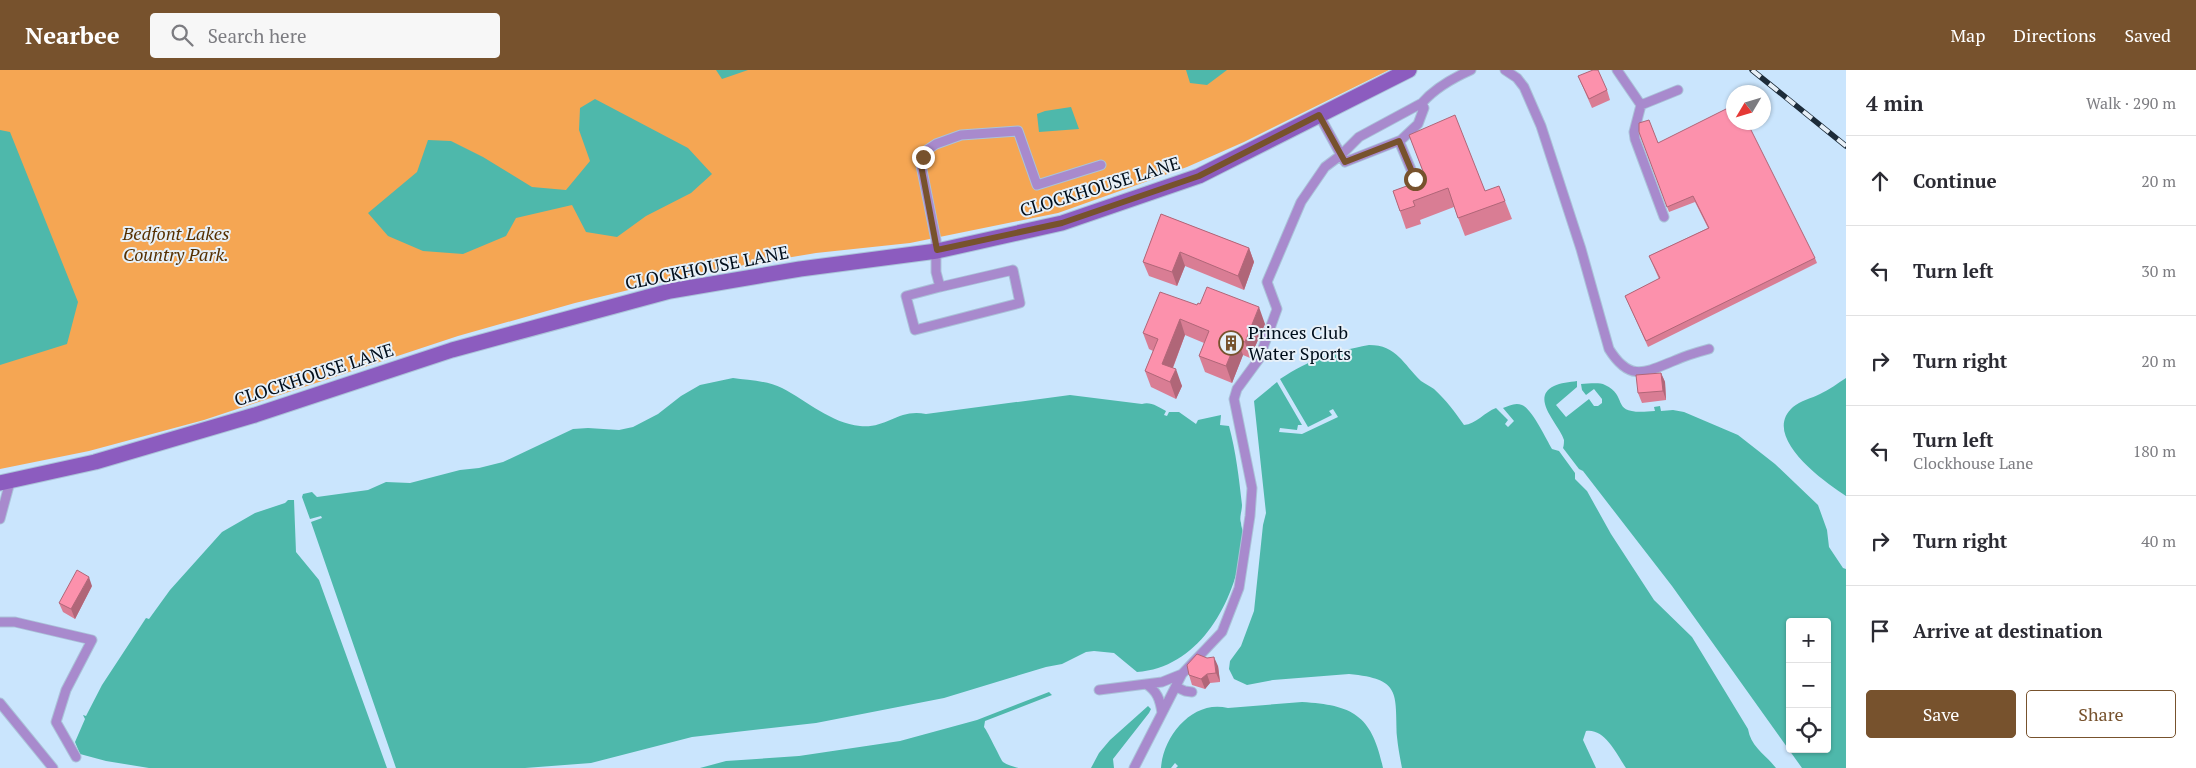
<!DOCTYPE html>
<meta charset="utf-8">
<style>
:root{--surface:#fff;--page:#f7f7f7;--text:#2b2b33;--muted:#7c7c81;--line:#e1e1e2;--accent:#77522d}
body{margin:0;font-family:"PT Serif",serif;background:var(--page);color:var(--text)}
.controls{position:absolute;right:15px;bottom:15px;display:grid;overflow:hidden;border-radius:5px;box-shadow:0 1px 4px #0004}
.controls button{width:45px;height:45px;display:grid;place-items:center;padding:0;border:0;border-bottom:1px solid var(--line);background:var(--surface);color:var(--text);font:25px sans-serif}
.compass{position:absolute;left:1726px;top:15px;width:45px;height:45px;border-radius:50%;background:var(--surface);box-shadow:0 1px 4px #0004;rotate:232deg}
.stop{position:absolute;width:15px;height:15px;margin:-11px;border:4px solid #77522d;border-radius:50%;background:#fff}
.stop.end{background:#77522d;border-color:#fff;box-shadow:0 1px 5px #0008}
.list{margin:0;padding:0;list-style:none}
h2{display:flex;justify-content:space-between;align-items:center;height:65px;margin:0;padding:0 20px;font-size:21px}
h2 small{font-size:16px;font-weight:400;color:var(--muted)}
.list li{display:grid;grid-template-columns:32px 1fr auto;gap:15px;align-items:center;box-sizing:border-box;height:90px;padding:0 20px;border-top:1px solid var(--line)}
.list b{display:block;font-size:19px;white-space:nowrap}
.list p{margin:0;font-size:16px;white-space:nowrap;color:var(--muted)}
.list em{font-size:16px;font-style:normal;color:var(--muted)}
.actions{display:flex;gap:10px;padding:15px 20px}
.actions a{flex:1;padding:11px 0;border:1px solid var(--accent);border-radius:5px;text-align:center;font-size:18px;color:var(--accent)}
.actions .main{background:var(--accent);color:#fff}
.icon{flex:none;width:28px;height:28px;fill:none;stroke:currentColor;stroke-width:2;stroke-linecap:round;stroke-linejoin:round}
.map{position:relative;flex:none;width:1846px;height:698px;overflow:hidden}
header{display:flex;align-items:center;gap:30px;box-sizing:border-box;height:70px;padding:0 25px;background:var(--accent);color:#fff}
header strong{font-size:24px}
nav{display:flex;gap:28px;margin-inline-start:auto;font-size:18px}
.search{width:350px;height:45px;background:var(--page);display:flex;align-items:center;gap:12px;box-sizing:border-box;padding:0 18px;border-radius:5px;color:var(--muted);font-size:19px}
main{display:flex}
aside{flex:1;background:var(--surface)}
.map>svg:first-child{display:block}
.green{fill:#f5a653}
.water{fill:#4eb8ab;fill-rule:evenodd}
.lines{fill:none;stroke-linecap:round;stroke-linejoin:round}
.lane-casing{stroke:#aac3d9;stroke-width:11}
.secondary-casing{stroke:#aac3d9;stroke-width:17}
.lane{stroke:#a88acd;stroke-width:9}
.secondary{stroke:#8c5cbf;stroke-width:15}
.rail-casing{stroke:#1d2c3a;stroke-width:5.5}
.rail{stroke:#e7f0f8;stroke-width:4;stroke-dasharray:11;stroke-linecap:butt}
.wall{fill:#d97d94}
.shaded-wall{fill:#b06678}
.building{fill:#fc91ac;stroke:#b06678}
.route{stroke:#77522d;stroke-width:6}
.labels{text-anchor:middle;stroke-width:4;stroke-linejoin:round;paint-order:stroke}
.street-label{font-size:18px;fill:#010e1b;stroke:#e7f0f8}
.park-label{font-size:18px;font-style:italic;fill:#563001;stroke:#e7f0f8}
.poi-label{font-size:18px;fill:#010e1b;stroke:#e7f0f8;text-anchor:start}
</style>
<header>
<strong>Nearbee</strong>
<div class="search"><svg class="icon" aria-label="search" viewBox="0 0 24 24"><circle cx="10" cy="10" r="6"/><path d="M15 15l6 6"/></svg>Search here</div>
<nav><a>Map</a><a>Directions</a><a>Saved</a></nav>
</header>
<main>
<div class="map">
<svg width="1846" height="698" viewBox="0 0 1846 698">
<rect width="100%" height="100%" fill="#cae5fd"/>
<path class="green" d="M0,0H1389L1244,72L1187,97L1058,143L910,173L816,183L703,202L575,233L458,266L204,350L89,381L0,399Z"/>
<path class="water" d="M716,0H748L722,9Z
M1186,0H1227L1207,15L1190,13Z
M595,29L688,78L712,104L691,123L646,146L617,167L586,162L572,135L516,148L506,166L463,184L423,181L388,166L368,143L417,102L428,70L451,71L483,87L532,117L566,120L590,91L579,60L580,38Z
M1071,37L1079,59L1039,62L1037,44L1045,41Z
M0,60L10,62L78,232L67,274L0,295Z
M1369,275C1397,275 1403,294 1421,311C1425,314 1430,316 1434,319C1446,330 1455,342 1464,355C1476,354 1485,342 1496,338L1508,350L1505,354L1508,357L1514,351L1503,338C1509,336 1515,332 1522,335C1532,339 1546,369 1552,379L1559,381L1575,403V409L1587,421L1611,464L1654,530L1692,567L1748,659C1751,677 1765,684 1776,698H1626C1617,685 1605,658 1586,661L1583,670L1596,698H1402C1400,688 1398,677 1397,667C1395,623 1402,609 1349,604L1273,610L1247,615L1234,609L1229,599L1230,591L1241,576L1254,541L1263,455L1266,443L1254,331L1277,312L1302,355H1298L1297,360L1280,358L1279,362L1302,364L1338,347L1333,339L1329,341L1332,345L1308,357L1280,309C1311,289 1332,282 1369,275Z
M733,308C748,310 768,311 782,318C807,331 831,353 860,356C886,359 899,338 926,344L1070,325L1142,334C1150,331 1159,337 1166,341L1164,345L1167,346L1169,342H1179L1196,354L1198,350L1221,345L1220,355L1229,356C1236,382 1239,408 1242,435C1242,441 1239,448 1241,453C1241,457 1243,460 1243,464C1243,470 1241,477 1241,483C1232,537 1197,598 1137,602L1114,583L1094,581L1086,582L1062,594L1046,597L944,628L816,653L692,667L591,693L525,698H396L311,452L322,448L321,446L310,449L302,427L303,424L312,422L317,427L368,420L386,412L410,413L460,400L479,398L503,392L573,359L588,358L619,360L633,357L658,344L681,326L700,315Z
M1846,308V426C1824,412 1760,366 1793,337C1800,331 1812,328 1820,324C1829,320 1838,313 1846,308Z
M1577,311V317L1556,335L1566,347L1589,329L1594,336H1598L1602,333V329L1594,319L1586,325L1582,320L1581,314C1588,314 1599,312 1605,315C1631,327 1606,346 1655,341L1654,337L1660,336L1661,341L1673,340L1684,342L1738,365L1775,394L1818,435L1827,460L1829,477L1843,498L1846,499V698H1802L1672,516L1583,401L1579,399L1563,378C1564,376 1564,371 1564,370C1560,355 1529,328 1554,316C1560,313 1570,312 1577,311ZM1790,552H1827V679H1790Z
M288,430H294L296,482L319,510L387,698H149L106,691L80,684L75,672L85,649L83,645L86,646L102,615L146,548L149,549L170,520L222,462L255,443L285,433Z
M1049,622L1052,625L985,651L984,657C988,662 1001,690 1003,692C1007,695 1013,696 1018,698H700L726,691L799,686L900,671L977,650Z
M1302,632C1354,635 1372,646 1383,698H1176L1178,696L1175,693L1171,698H1161C1163,666 1193,629 1228,638Z
M1148,636L1151,639L1149,643L1113,689L1114,698H1091L1099,683L1110,670Z"/>
<g class="lines">
<g class="lane-casing">
<path id="lane" d="M1505,0L1517,8L1524,17L1541,56L1581,179L1609,279C1630,313 1646,302 1676,290C1687,285 1698,282 1709,279
M1617,0L1641,35L1678,20
M1422,33L1424,38L1418,54L1401,70L1345,92L1341,85L1359,67L1422,33C1435,18 1453,8 1471,0
M1641,35L1634,62L1635,69L1664,147
M1399,71L1415,109
M940,217L906,226L915,260L1020,233L1013,200L940,217L936,202V170L921,95L923,87L927,80L936,74L961,65L1018,61L1037,115L1101,95
M0,449L10,412
M0,552H15L92,570L66,620L56,652L76,687
M1146,614C1157,621 1160,629 1162,643
M1176,617L1185,621L1192,622
M1099,620L1162,612L1182,604L1222,562L1239,518L1250,446L1252,418L1234,329L1237,319L1259,289L1277,239L1267,212L1301,132L1325,97L1341,85L1319,45
M0,633L53,698
M1134,698L1182,604"/>
</g>
<g class="secondary-casing">
<path id="secondary" d="M0,413L95,392L255,345L452,280L670,221L800,199L937,181L1062,153L1199,106L1409,0"/>
</g>
<use href="#lane" class="lane"/>
<use href="#secondary" class="secondary"/>
<g class="rail-casing">
<path id="rail" d="M1752,0L1846,76"/>
</g>
<use href="#rail" class="rail"/>
</g>
<path class="wall" d="M1578,6L1607,20L1610,30L1592,38Z
M1639,62L1658,73L1815,188L1817,193L1648,277L1625,226L1659,209L1649,186L1708,158L1695,132L1669,142Z
M1409,65L1485,121L1505,131L1512,149L1465,166L1454,137L1420,150L1421,154L1406,159L1393,121L1426,109Z
M1161,144L1249,178L1254,192L1244,220L1185,196L1177,216L1149,206L1143,192Z
M1200,234L1265,254L1250,288L1243,285L1232,313L1205,302L1199,286L1204,273L1185,265L1173,298L1182,316L1176,329L1151,317L1145,301L1153,281L1149,279L1143,263Z
M1661,303L1665,312L1666,330L1642,333L1638,323Z
M92,516L75,549L63,542L59,533Z
M1218,596L1220,612L1210,613L1205,619L1192,615L1189,605Z"/>
<path class="shaded-wall" d="M1249,178L1254,192L1244,220L1238,206Z
M1180,182L1185,196L1177,216L1172,202Z
M1259,237L1265,254L1250,288L1245,272Z
M1180,249L1185,265L1168,310L1162,294Z
M1237,269L1243,285L1232,313L1226,296Z
M1176,299L1182,316L1176,329L1170,312Z
M1661,303L1665,312L1666,330L1663,321Z
M89,507L92,516L75,549L71,539Z
M1214,587L1218,596L1220,612L1216,603Z
M1207,604L1210,613L1205,619L1201,609Z"/>
<path class="building" d="M1593,0H1598L1607,20L1589,29L1578,6Z
M1734,35V52H1747L1815,188L1646,271L1625,226L1660,208L1649,186L1709,158L1693,126L1667,137L1639,62V53L1649,50L1658,73Z
M1455,45L1485,121L1499,116L1505,131L1458,148L1448,118L1413,131L1415,136L1400,141L1393,121L1426,109L1409,65Z
M1161,144L1249,178L1238,206L1180,182L1172,202L1143,192Z
M1207,217L1259,237L1245,272L1237,269L1226,296L1199,286L1209,261L1180,249L1162,294L1176,299L1170,312L1145,301L1158,269L1143,263L1160,222L1197,235L1198,233L1200,234Z
M1661,303L1663,321L1638,323L1636,305Z
M77,500L89,507L71,539L59,533Z
M1197,584L1207,588L1214,587L1216,603L1207,604L1201,609L1189,605L1187,595Z"/>
<g class="lines">
<path class="route" d="M923,87L921,95L937,180L1062,153L1199,106L1319,45L1345,92L1399,71L1415,109"/>
</g>
<defs>
<g id="building-ring" transform="scale(1.25)"><circle r="9.5" fill="#e7f0f8" stroke="#77522d" stroke-width="1.5"/><path d="M-4-6H4V6H1V3H-1V6H-4ZM-2.5-4.3h1.7v1.8h-1.7ZM.8-4.3h1.7v1.8H.8ZM-2.5-1h1.7V.8h-1.7ZM.8-1h1.7V.8H.8Z" fill="#77522d"/></g>
</defs>
<g fill-rule="evenodd">
<use href="#building-ring" x="1231" y="273"/>
</g>
<g class="labels">
<g class="street-label">
<text transform="translate(1100 117) rotate(-17)" y="6">CLOCKHOUSE LANE</text>
<text transform="translate(707 198) rotate(-11)" y="6">CLOCKHOUSE LANE</text>
<text transform="translate(314 305) rotate(-18)" y="6">CLOCKHOUSE LANE</text>
</g>
<g class="park-label">
<text x="176" y="170">Bedfont Lakes<tspan x="176" dy="21">Country Park.</tspan></text>
</g>
<g class="poi-label">
<text x="1248" y="269">Princes Club<tspan x="1248" dy="21">Water Sports</tspan></text>
</g>
</g>
</svg>
<div class="controls">
<button>+</button>
<button>−</button>
<button><svg class="icon" aria-label="locate" viewBox="0 0 24 24"><circle cx="12" cy="12" r="6"/><path d="M12 2v4M12 18v4M2 12h4M18 12h4"/></svg></button>
</div>
<svg class="compass" viewBox="-18 -18 36 36"><path d="M0-13l5 13h-10z" fill="#e53935"/><path d="M0 13l5-13h-10z" fill="#7c7c81"/></svg>
<div class="stop" style="left:1415px;top:109px"></div>
<div class="stop end" style="left:923px;top:87px"></div>
</div>
<aside>
<h2>4 min<small>Walk · 290 m</small></h2>
<ul class="list">
<li><svg class="icon" aria-label="ahead" viewBox="0 0 24 24"><path d="M12 20V5M6 11l6-6 6 6"/></svg><div><b>Continue</b></div><em>20 m</em></li>
<li><svg class="icon" aria-label="left" viewBox="0 0 24 24"><path d="M17 20v-9H6M10 6l-5 5 5 5"/></svg><div><b>Turn left</b></div><em>30 m</em></li>
<li><svg class="icon" aria-label="right" viewBox="0 0 24 24"><path d="M7 20v-9h11M14 6l5 5-5 5"/></svg><div><b>Turn right</b></div><em>20 m</em></li>
<li><svg class="icon" aria-label="left" viewBox="0 0 24 24"><path d="M17 20v-9H6M10 6l-5 5 5 5"/></svg><div><b>Turn left</b><p>Clockhouse Lane</p></div><em>180 m</em></li>
<li><svg class="icon" aria-label="right" viewBox="0 0 24 24"><path d="M7 20v-9h11M14 6l5 5-5 5"/></svg><div><b>Turn right</b></div><em>40 m</em></li>
<li><svg class="icon" aria-label="arrive" viewBox="0 0 24 24"><path d="M6 21V4h12l-3 4 3 4H6"/></svg><div><b>Arrive at destination</b></div></li>
</ul>
<div class="actions"><a class="main">Save</a><a>Share</a></div>
</aside>
</main>
